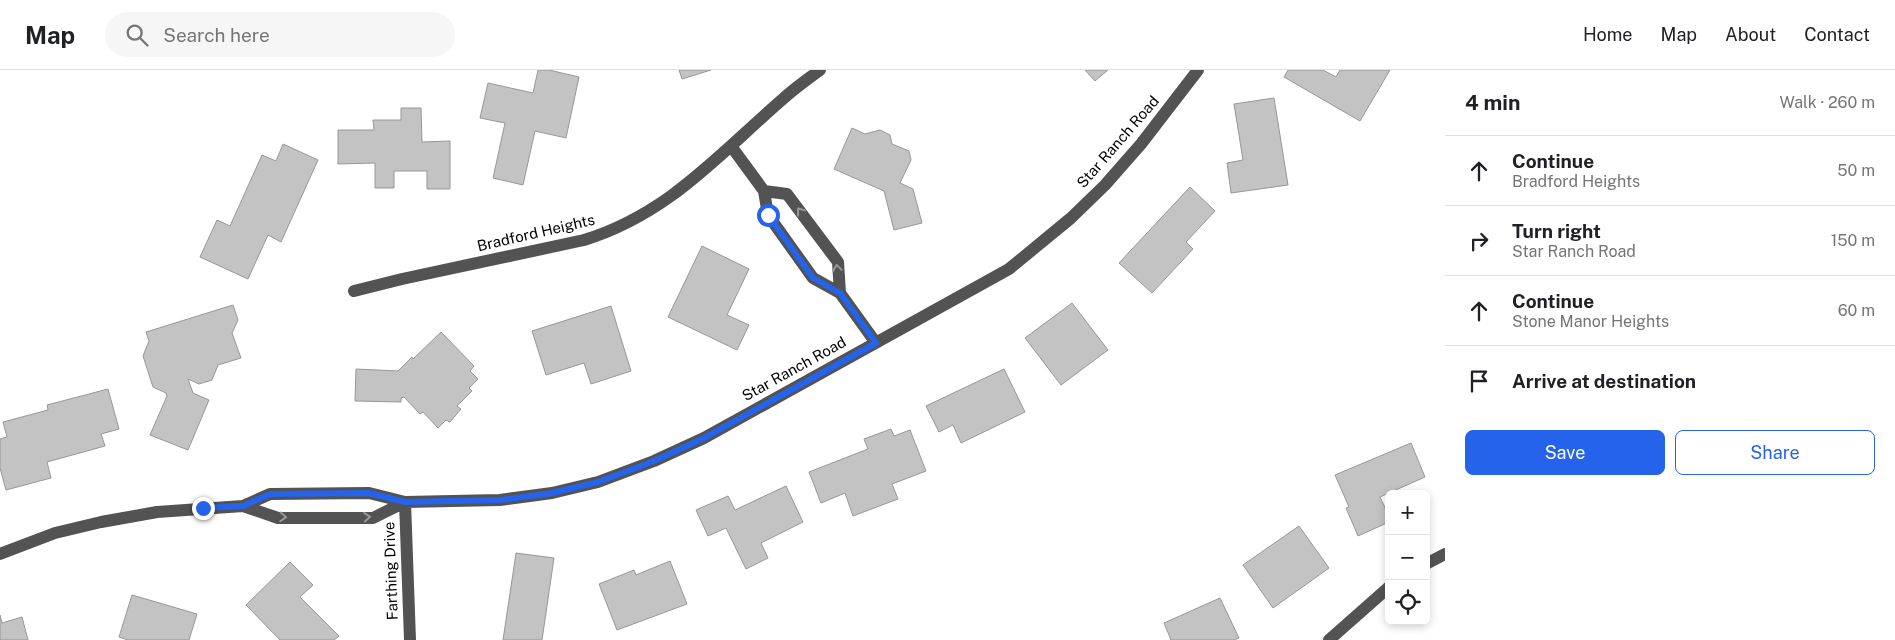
<!DOCTYPE html>
<meta charset="utf-8">
<style>
:root{--surface:#fff;--page:#f6f6f6;--text:#202124;--muted:#757577;--line:#e0e0e0;--accent:#2563eb}
body{margin:0;font-family:"Public Sans",sans-serif;background:var(--page);color:var(--text)}
.controls{position:absolute;right:15px;bottom:15px;display:grid;overflow:hidden;border-radius:8px;box-shadow:0 2px 8px #0003}
.controls button{width:45px;height:45px;display:grid;place-items:center;padding:0;border:0;border-bottom:1px solid var(--line);background:var(--surface);color:var(--text);font:25px sans-serif}
.stop{position:absolute;width:15px;height:15px;margin:-11px;border:4px solid #2563eb;border-radius:50%;background:#fff}
.stop.end{background:#2563eb;border-color:#fff;box-shadow:0 1px 5px #0008}
.list{margin:0;padding:0;list-style:none}
h2{display:flex;justify-content:space-between;align-items:center;height:65px;margin:0;padding:0 20px;font-size:21px}
h2 small{font-size:16px;font-weight:400;color:var(--muted)}
.list li{display:grid;grid-template-columns:32px 1fr auto;gap:15px;align-items:center;box-sizing:border-box;height:70px;padding:0 20px;border-top:1px solid var(--line)}
.list b{display:block;font-size:19px;white-space:nowrap}
.list p{margin:0;font-size:16px;white-space:nowrap;color:var(--muted)}
.list em{font-size:16px;font-style:normal;color:var(--muted)}
.actions{display:flex;gap:10px;padding:15px 20px}
.actions a{flex:1;padding:11px 0;border:1px solid var(--accent);border-radius:8px;text-align:center;font-size:18px;color:var(--accent)}
.actions .main{background:var(--accent);color:#fff}
.icon{flex:none;width:28px;height:28px;fill:none;stroke:currentColor;stroke-width:2;stroke-linecap:round;stroke-linejoin:round}
.map{position:relative;flex:none;width:1445px;height:570px;overflow:hidden}
header{display:flex;align-items:center;gap:30px;box-sizing:border-box;height:70px;padding:0 25px;background:var(--surface);border-bottom:1px solid var(--line)}
header strong{font-size:24px}
nav{display:flex;gap:28px;margin-inline-start:auto;font-size:18px}
.search{width:350px;height:45px;background:var(--page);display:flex;align-items:center;gap:12px;box-sizing:border-box;padding:0 18px;border-radius:28px;color:var(--muted);font-size:19px}
main{display:flex}
aside{flex:1;background:var(--surface)}
.map>svg:first-child{display:block}
.building{fill:#c3c3c3;stroke:#979797}
.lines{fill:none;stroke-linecap:round;stroke-linejoin:round}
.minor{stroke:#535353;stroke-width:12}
.oneway{stroke:#989898}
.route{stroke:#2563eb;stroke-width:6}
.labels{text-anchor:middle;stroke-width:4.5;stroke-linejoin:round;paint-order:stroke}
.street-label{font-size:15px;fill:#000;stroke:#fff}
</style>
<header>
<strong>Map</strong>
<div class="search"><svg class="icon" aria-label="search" viewBox="0 0 24 24"><circle cx="10" cy="10" r="6"/><path d="M15 15l6 6"/></svg>Search here</div>
<nav><a>Home</a><a>Map</a><a>About</a><a>Contact</a></nav>
</header>
<main>
<div class="map">
<svg width="1445" height="570" viewBox="0 0 1445 570">
<rect width="100%" height="100%" fill="#fff"/>
<path class="building" d="M538,0H549L579,7L566,68L535,61L523,115L493,108L505,53L480,48L488,13L533,23Z
M679,0H711L682,9Z
M1085,0H1108L1095,11Z
M1288,0H1323L1336,7L1340,0H1390L1360,51L1284,7Z
M1274,28L1288,115L1231,123L1227,93L1243,90L1234,34Z
M401,38H421L422,72L450,71V119H427V101H394V118H375V93L338,94V60H374L373,50H401Z
M852,58L865,64L880,60L890,65L892,74L909,81L911,90L900,113L913,119L922,153L894,160L884,121L834,99Z
M283,74L318,90L281,172L268,165L248,209L200,187L217,150L230,156L262,85L276,91Z
M1190,117L1215,141L1186,172L1193,179L1152,223L1119,193Z
M702,176L749,199L727,245L749,255L737,280L668,247Z
M1072,233L1108,280L1061,315L1025,268Z
M233,235L238,250L232,263L241,288L218,295L212,310L199,314L188,309L193,323L209,330L188,380L150,365L167,326L166,323L153,317L143,286L149,271L146,262Z
M611,236L631,301L591,314L584,293L546,305L532,261Z
M441,262L474,296L470,301L478,309L469,318L472,321L457,336L461,339L450,352L446,350L438,358L423,342L420,344L404,327L401,328V332L355,331L356,299L398,301L412,287L413,289Z
M1004,299L1025,342L961,373L953,355L939,362L926,336Z
M108,319L119,359L101,364L105,376L47,392L51,408L6,420L0,398V369L7,367L3,352L48,340L47,335Z
M891,359L894,366L910,360L926,401L892,414L898,429L853,446L845,423L821,433L809,402L868,379L864,369Z
M1411,373L1425,407L1380,427L1389,446V452L1358,466L1346,438L1349,437L1335,405Z
M786,416L803,452L761,473L768,488L746,499L726,458L708,466L696,440L728,426L735,440Z
M1299,456L1329,498L1273,538L1243,495Z
M516,483L554,488L542,570H503Z
M670,491L687,534L617,560L599,514L634,500L636,505Z
M290,492L313,515L300,527L339,566L334,570H280L246,535Z
M132,525L197,544L189,570H128L119,567Z
M1220,528L1239,568L1234,570H1171L1164,553Z
M0,545L2,553L22,547L28,570H0Z"/>
<g class="lines">
<path class="minor" d="M731,76L764,121L768,145L813,208L840,223L876,273
M764,121L787,124L838,192L840,223
M354,221L402,209L584,170C669,144 719,84 784,28C795,18 808,9 820,0
M405,432L410,570
M243,436L278,448H373L405,432
M0,484L55,463L101,452L157,442L243,436L270,424L369,423L405,432L500,430L552,423L598,412L654,391L704,368L1009,199L1071,148L1105,115L1141,74L1198,0
M1426,494L1445,484
M1329,570L1389,517"/>
</g>
<defs><path id="oneway-chevron" d="M-2-3.5L2.5 0L-2 3.5" fill="none" stroke-width="1.6" stroke-linecap="round" stroke-linejoin="round" transform="scale(1.25)"/></defs>
<g class="oneway">
<use href="#oneway-chevron" transform="translate(800 141) rotate(-127)"/>
<use href="#oneway-chevron" transform="translate(837 198) rotate(-98)"/>
<use href="#oneway-chevron" transform="translate(283 447) rotate(3)"/>
<use href="#oneway-chevron" transform="translate(367 447) rotate(-5)"/>
</g>
<g class="lines">
<path class="route" d="M203,438L243,436L270,424L369,423L405,432L500,430L552,423L598,412L654,391L704,368L876,273L840,223L813,208L768,145"/>
</g>
<g class="labels">
<g class="street-label">
<text transform="translate(1118 72) rotate(-49)" y="5">Star Ranch Road</text>
<text transform="translate(536 163) rotate(-13)" y="5">Bradford Heights</text>
<text transform="translate(794 299) rotate(-29)" y="5">Star Ranch Road</text>
<text transform="translate(391 501) rotate(-92)" y="5">Farthing Drive</text>
</g>
</g>
</svg>
<div class="controls">
<button>+</button>
<button>−</button>
<button><svg class="icon" aria-label="locate" viewBox="0 0 24 24"><circle cx="12" cy="12" r="6"/><path d="M12 2v4M12 18v4M2 12h4M18 12h4"/></svg></button>
</div>
<div class="stop" style="left:768px;top:145px"></div>
<div class="stop end" style="left:203px;top:438px"></div>
</div>
<aside>
<h2>4 min<small>Walk · 260 m</small></h2>
<ul class="list">
<li><svg class="icon" aria-label="ahead" viewBox="0 0 24 24"><path d="M12 20V5M6 11l6-6 6 6"/></svg><div><b>Continue</b><p>Bradford Heights</p></div><em>50 m</em></li>
<li><svg class="icon" aria-label="right" viewBox="0 0 24 24"><path d="M7 20v-9h11M14 6l5 5-5 5"/></svg><div><b>Turn right</b><p>Star Ranch Road</p></div><em>150 m</em></li>
<li><svg class="icon" aria-label="ahead" viewBox="0 0 24 24"><path d="M12 20V5M6 11l6-6 6 6"/></svg><div><b>Continue</b><p>Stone Manor Heights</p></div><em>60 m</em></li>
<li><svg class="icon" aria-label="arrive" viewBox="0 0 24 24"><path d="M6 21V4h12l-3 4 3 4H6"/></svg><div><b>Arrive at destination</b></div></li>
</ul>
<div class="actions"><a class="main">Save</a><a>Share</a></div>
</aside>
</main>
